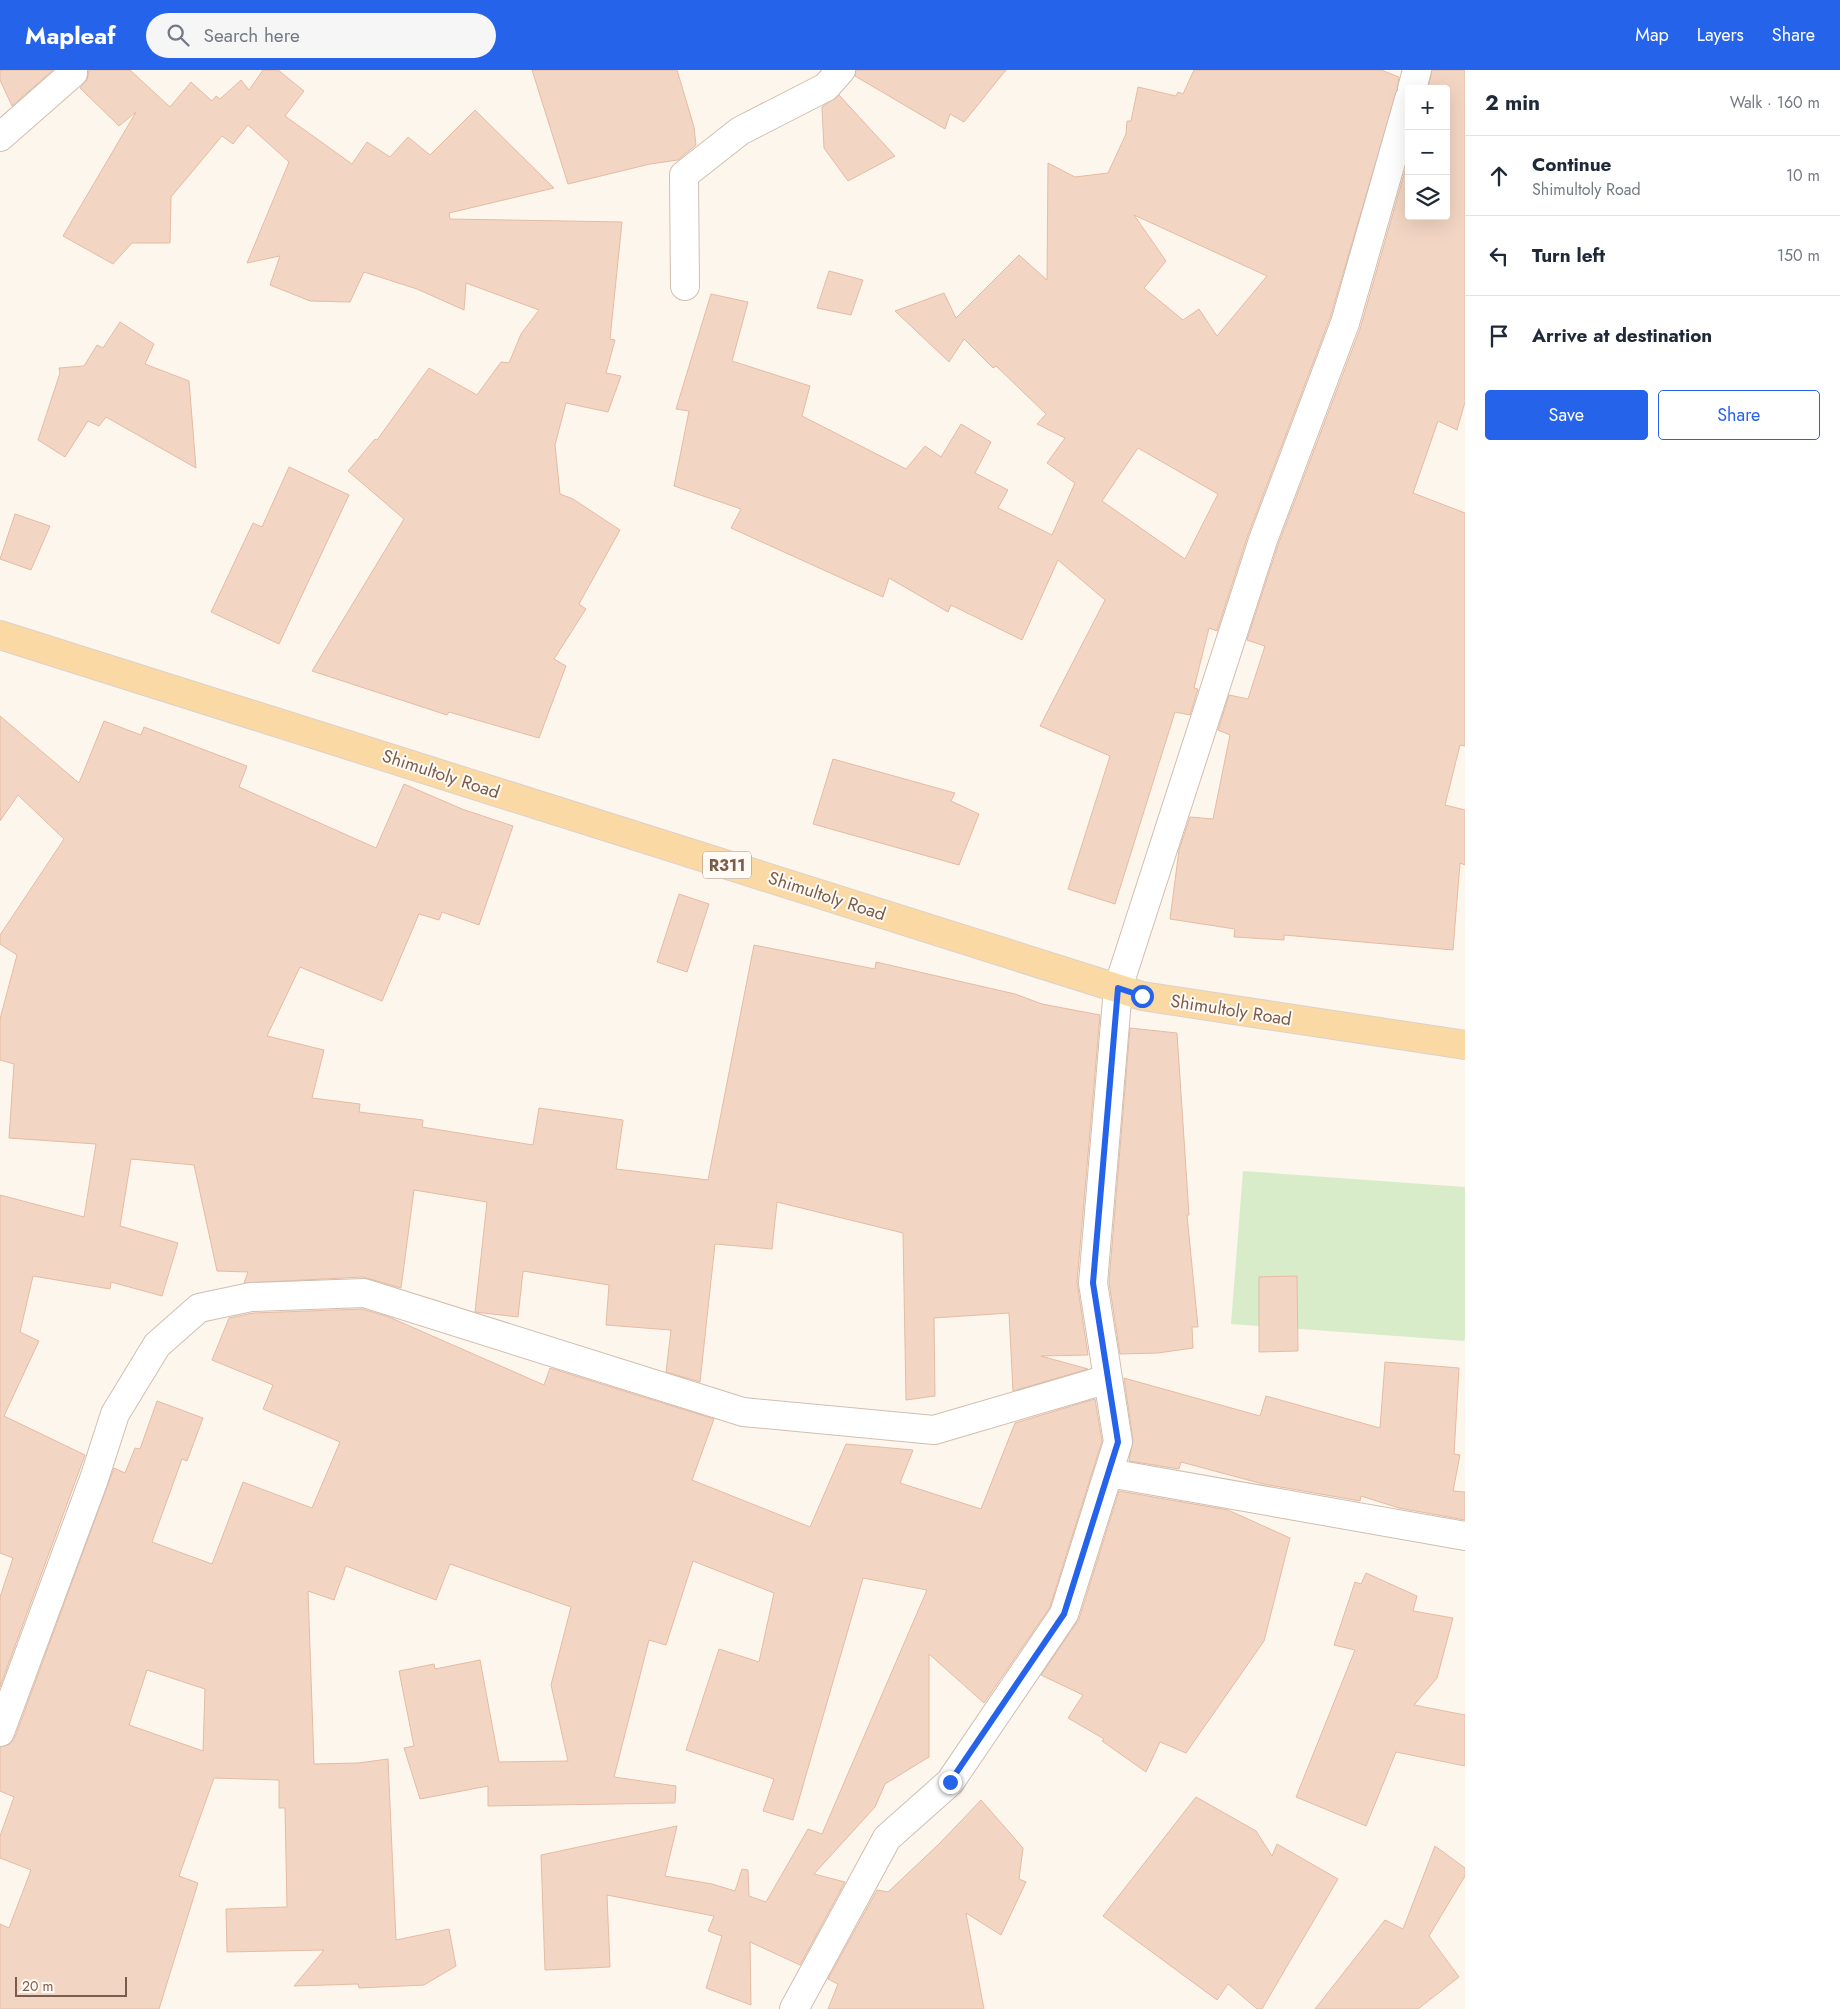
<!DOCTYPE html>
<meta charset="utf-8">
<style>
:root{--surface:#fff;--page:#f6f6f7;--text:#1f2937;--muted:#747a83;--line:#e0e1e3;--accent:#2563eb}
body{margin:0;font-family:Jost,sans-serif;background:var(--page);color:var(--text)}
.controls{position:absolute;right:15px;top:15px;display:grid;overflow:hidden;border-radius:5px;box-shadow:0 5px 20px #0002}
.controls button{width:45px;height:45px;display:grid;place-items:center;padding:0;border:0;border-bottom:1px solid var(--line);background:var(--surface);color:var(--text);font:25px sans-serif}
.scale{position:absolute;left:15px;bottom:12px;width:112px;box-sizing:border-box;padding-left:5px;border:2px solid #7a5c4d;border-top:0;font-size:14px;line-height:18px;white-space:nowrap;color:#7a5c4d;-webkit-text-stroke:4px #fffaf3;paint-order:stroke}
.stop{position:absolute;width:15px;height:15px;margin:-11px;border:4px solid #2563eb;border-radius:50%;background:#fff}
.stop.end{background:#2563eb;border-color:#fff;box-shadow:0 1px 5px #0008}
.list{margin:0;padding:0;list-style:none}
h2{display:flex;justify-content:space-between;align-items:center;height:65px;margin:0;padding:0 20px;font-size:21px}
h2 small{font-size:16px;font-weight:400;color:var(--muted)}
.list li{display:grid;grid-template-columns:32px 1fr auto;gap:15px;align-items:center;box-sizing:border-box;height:80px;padding:0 20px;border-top:1px solid var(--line)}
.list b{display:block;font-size:19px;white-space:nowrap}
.list p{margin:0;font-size:16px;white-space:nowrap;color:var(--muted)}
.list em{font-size:16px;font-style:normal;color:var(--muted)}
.actions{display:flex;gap:10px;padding:15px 20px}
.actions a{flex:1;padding:11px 0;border:1px solid var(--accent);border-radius:5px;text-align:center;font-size:18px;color:var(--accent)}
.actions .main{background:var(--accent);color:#fff}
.icon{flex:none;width:28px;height:28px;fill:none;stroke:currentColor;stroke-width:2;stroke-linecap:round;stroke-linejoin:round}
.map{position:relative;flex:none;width:1465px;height:1939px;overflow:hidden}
header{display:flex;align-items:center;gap:30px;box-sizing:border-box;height:70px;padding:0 25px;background:var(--accent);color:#fff}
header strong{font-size:24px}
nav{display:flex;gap:28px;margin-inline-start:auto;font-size:18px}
.search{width:350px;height:45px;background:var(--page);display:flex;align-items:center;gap:12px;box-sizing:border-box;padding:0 18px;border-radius:28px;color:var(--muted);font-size:19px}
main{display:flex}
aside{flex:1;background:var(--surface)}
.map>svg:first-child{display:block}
.green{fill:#d8ecc9}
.building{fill:#f3d5c3;stroke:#e6bba3;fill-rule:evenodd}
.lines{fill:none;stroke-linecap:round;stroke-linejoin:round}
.minor-casing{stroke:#d1beb0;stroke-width:30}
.primary-casing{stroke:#dad1cd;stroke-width:30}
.minor{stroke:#fff;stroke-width:28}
.primary{stroke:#fbd9a5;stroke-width:28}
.route{stroke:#2563eb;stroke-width:6}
.labels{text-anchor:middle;stroke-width:4;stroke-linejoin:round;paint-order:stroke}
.shield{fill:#fffaf3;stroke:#a28b7f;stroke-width:1}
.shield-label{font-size:16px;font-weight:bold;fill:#7a5c4d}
.street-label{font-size:18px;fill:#7a5c4d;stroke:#fffaf3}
</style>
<header>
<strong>Mapleaf</strong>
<div class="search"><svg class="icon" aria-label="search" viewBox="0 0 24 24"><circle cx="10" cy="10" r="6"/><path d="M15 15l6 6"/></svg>Search here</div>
<nav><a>Map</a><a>Layers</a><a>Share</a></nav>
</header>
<main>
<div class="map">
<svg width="1465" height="1939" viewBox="0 0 1465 1939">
<rect width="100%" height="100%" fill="#fdf6ec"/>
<path class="green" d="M1243,1101L1465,1117V1269L1464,1271L1231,1254Z"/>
<path class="building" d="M0,0H53L12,36L0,10Z
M89,0H130L170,37L191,12L212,31L216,26L220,29L241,10L249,20L263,0H278L304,21L285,46L352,94L367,72L390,87L408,67L430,85L475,40L554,118L449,143L450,149L622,152L610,269L615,270L606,303L621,306L608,342L566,333L555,375L560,424L573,429L620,460L579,534L586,539L554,589L566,596L539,668L449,642L447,645L312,601L404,449L348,401L375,369L377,370L429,298L477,325L501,292L509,293L521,264L539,240L466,213L464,240L417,219L364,202L350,232L310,231L270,215L280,186L247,193L289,92L248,55L233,74L222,66L171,127L170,173H132L113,194L63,166L136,42L119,56L80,18L87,10Z
M532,0H677L694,57L696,75L678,90L650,94L568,114Z
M856,0H1006L964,52L950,44L945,59L855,6Z
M1194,0H1381L1399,7L1397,20L1330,248L1248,465L1217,561L1209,558L1194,618L1198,619L1190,645L1175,642L1115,834L1068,819L1110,686L1040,656L1105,530L1058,490L1022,570L951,535L948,542L889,508L883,527L731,458L741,439L674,416L689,341L676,339L711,224L748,232L732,291L810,316L802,346L906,399L925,376L941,387L961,354L991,372L975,403L1008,420L998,438L1052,465L1075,413L1047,393L1065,368L1037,354L1046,344L996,296L993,298L964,269L949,292L895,241L944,223L956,248L1019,185L1047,210L1048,93L1075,107L1108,103L1126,64L1127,51H1131L1138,17L1176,26L1178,22L1183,24ZM1134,145L1267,206L1217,266L1199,239L1183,250L1144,218L1166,191ZM1138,378L1218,424L1185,489L1102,431Z
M1432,0H1465V332L1457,360L1438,351L1413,423L1465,443V676L1460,675L1445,735L1465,740V795L1460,793L1453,880L1284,865V870L1234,867L1235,859L1170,849L1179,780L1190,747L1213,749L1230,665L1218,660L1229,625L1248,629L1265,576L1247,570L1278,475L1360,259L1409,87V146H1446V19H1428Z
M839,25L895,86L848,111L824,78L822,37Z
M829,201L863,210L851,245L817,238Z
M120,252L154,274L145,294L189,311L196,398L106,347L99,356L88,351L65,387L38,370L60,303L59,298L84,296L97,275L103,278Z
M289,397L349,425L279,574L211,542L253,453L262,457Z
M15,444L50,456L31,500L0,489Z
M0,646L79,713L104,651L141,665L144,657L247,696L239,717L376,778L404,714L462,739L513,756L479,855L442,842L439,850L419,844L382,931L300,897L267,966L324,980L312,1028L360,1034L359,1042L423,1050L422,1057L533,1075L539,1038L623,1050L616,1099L708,1110L754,875L875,899L876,892L1015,924L1042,934L1100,945L1077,1212L1088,1285L1041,1286L1088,1299L1013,1321L1009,1243L934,1248L935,1326L906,1330L903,1163L777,1132L772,1179L715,1174L700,1312L666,1302L671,1260L606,1255L609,1215L523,1201L518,1247L475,1242L487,1132L414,1120L401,1218L363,1207L244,1213L248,1202L217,1201L194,1095L131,1089L120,1156L178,1173L162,1226L111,1212L110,1219L33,1206L20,1262L39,1271L4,1346L85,1385L0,1617V1527L13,1488L0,1483V1125L84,1147L96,1074L9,1068L14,994L0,990V949L17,885L0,874V865L64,769L18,725L0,751Z
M833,689L955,723L951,731L979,744L959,795L813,754Z
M679,824L709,834L687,902L657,892Z
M1130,958L1177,963L1189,1145H1187L1198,1257H1192L1193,1278L1158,1283L1120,1284L1109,1212Z
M1297,1206L1298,1281L1259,1282V1207Z
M362,1239L389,1247L544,1315L550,1298L714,1349L692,1410L810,1457L846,1374L913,1380L900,1413L981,1439L1015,1353L1095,1329L1102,1371L1050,1537L984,1633L929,1584V1687L885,1714L875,1737L814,1804L845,1812L800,1895L750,1872L751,1935L706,1918L722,1866L708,1861L714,1846L607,1825L610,1897L545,1900L541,1785L677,1756L665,1806L712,1814L735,1821L742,1799L748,1800L749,1826L766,1832L808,1759L822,1764L927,1520L863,1508L793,1750L763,1741L774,1709L686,1680L719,1579L759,1592L774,1523L693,1491L666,1575L649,1570L614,1707L676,1716L675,1733L488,1736V1716L420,1729L404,1678L414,1676L399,1601L434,1594L435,1599L480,1590L499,1692L568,1691L551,1615L571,1537L450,1494L436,1530L346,1496L334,1530L308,1521L314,1694L358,1693L388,1689L396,1870L449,1859L456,1896L424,1915L359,1918L358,1914L294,1916L324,1880L227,1882L226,1839L287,1837L285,1738H279V1710L214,1708L179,1806L198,1813L159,1939H0V1854L9,1858L31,1800L0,1788V1766L14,1727L0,1721V1677L10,1674L15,1667L114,1398L125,1403L135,1378L140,1379L157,1331L203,1348L187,1391L182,1389L152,1472L212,1494L243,1412L312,1438L340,1372L263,1339L273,1315L212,1290L229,1248L253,1243ZM147,1600L205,1619L203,1681L129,1655Z
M1385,1292L1459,1298L1454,1384L1460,1385L1453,1421L1465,1422V1450L1399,1438L1361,1426L1360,1431L1263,1414L1181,1392L1179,1399L1129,1391L1133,1370L1124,1308L1260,1346L1266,1326L1380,1358Z
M1119,1421L1228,1440L1290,1468L1264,1571L1186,1683L1160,1672L1146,1702L1102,1671L1104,1669L1068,1648L1083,1625L1041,1605L1079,1549Z
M1366,1503L1417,1526L1413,1541L1453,1548L1437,1608L1414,1635L1465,1645V1696L1396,1682L1366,1756L1296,1727L1355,1580L1334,1575L1355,1512L1361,1514Z
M1196,1727L1256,1761L1272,1786L1277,1774L1338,1809L1262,1939H1257L1228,1914L1217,1930L1103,1846Z
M981,1730L1023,1778L1019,1809L1026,1812L1001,1865L966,1843L984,1939H828L838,1914L828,1909L877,1820L888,1822L939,1774Z
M1435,1776L1465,1798V1806L1429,1866L1459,1907L1418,1939H1315L1385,1850L1403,1859Z"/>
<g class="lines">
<g class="minor-casing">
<path id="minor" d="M1412,19L1417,0
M0,67L73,3V0
M685,216L684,105L740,61L826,17L841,0
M1109,1403L1465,1466
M0,1662L94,1409L115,1344L157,1275L199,1238L251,1227L364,1223L743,1342L934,1360L1108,1309
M794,1939L887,1768L950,1712L1064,1544L1118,1372L1093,1213L1118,918L1263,470L1345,253L1409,29"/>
</g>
<g class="primary-casing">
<path id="primary" d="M0,565L1142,926L1465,975"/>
</g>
<use href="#minor" class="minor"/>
<use href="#primary" class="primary"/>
</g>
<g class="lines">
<path class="route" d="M950,1712L1064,1544L1118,1372L1093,1213L1118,918L1142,926"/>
</g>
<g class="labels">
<rect class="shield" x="703" y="781.5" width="48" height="27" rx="4"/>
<g class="shield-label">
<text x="727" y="801">R311</text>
</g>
<g class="street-label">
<text transform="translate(441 704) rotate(18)" y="6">Shimultoly Road</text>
<text transform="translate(827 826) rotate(18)" y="6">Shimultoly Road</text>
<text transform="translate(1231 940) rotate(9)" y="6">Shimultoly Road</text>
</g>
</g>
</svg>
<div class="controls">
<button>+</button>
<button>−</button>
<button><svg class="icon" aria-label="layers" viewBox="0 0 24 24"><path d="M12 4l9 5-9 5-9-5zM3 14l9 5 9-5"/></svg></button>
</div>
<div class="scale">20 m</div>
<div class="stop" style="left:1142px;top:926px"></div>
<div class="stop end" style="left:950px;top:1712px"></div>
</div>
<aside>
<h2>2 min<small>Walk · 160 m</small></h2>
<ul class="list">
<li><svg class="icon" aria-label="ahead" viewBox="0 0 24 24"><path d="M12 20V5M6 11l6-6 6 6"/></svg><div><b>Continue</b><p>Shimultoly Road</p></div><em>10 m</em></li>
<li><svg class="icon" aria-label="left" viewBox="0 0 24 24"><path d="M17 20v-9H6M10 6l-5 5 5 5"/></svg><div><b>Turn left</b></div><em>150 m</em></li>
<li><svg class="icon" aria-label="arrive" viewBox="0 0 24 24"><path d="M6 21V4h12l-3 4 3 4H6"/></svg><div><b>Arrive at destination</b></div></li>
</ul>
<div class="actions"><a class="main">Save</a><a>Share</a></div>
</aside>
</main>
